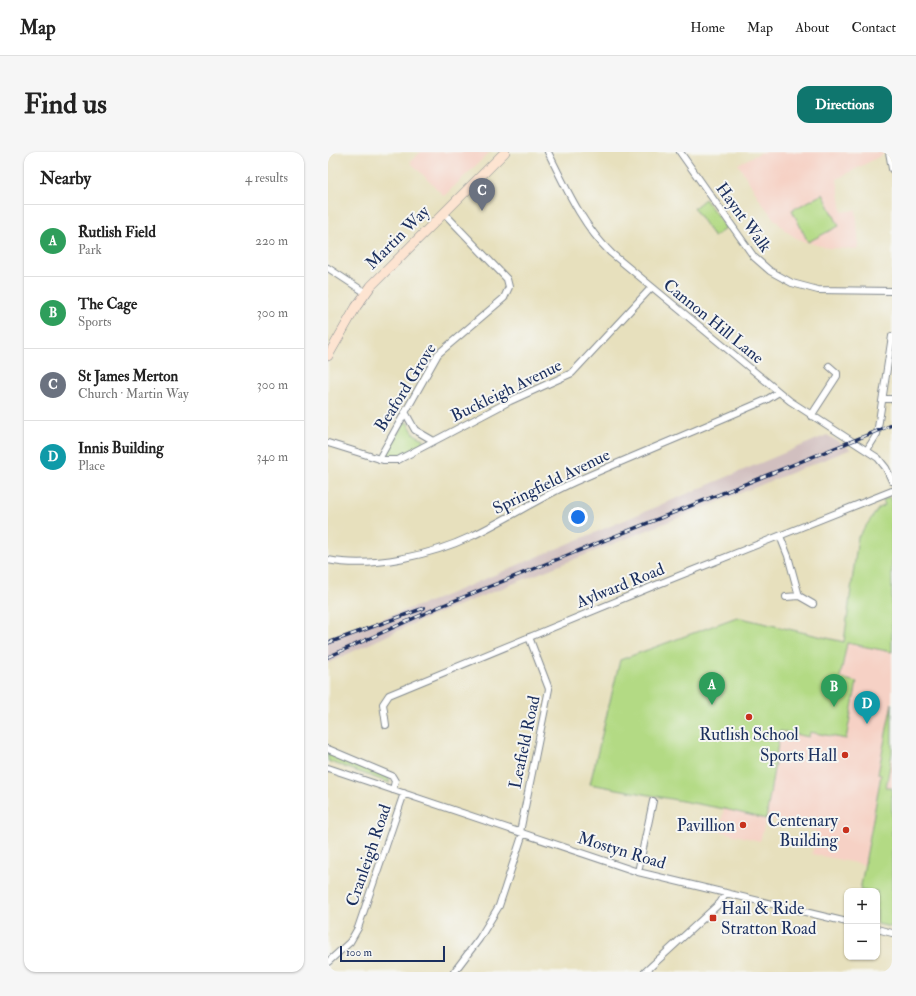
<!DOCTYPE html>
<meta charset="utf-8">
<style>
:root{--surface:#fff;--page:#f6f6f6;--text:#222;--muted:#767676;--line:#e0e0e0;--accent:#0f766e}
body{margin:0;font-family:"IM FELL Double Pica",serif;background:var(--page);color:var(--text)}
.controls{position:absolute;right:12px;bottom:12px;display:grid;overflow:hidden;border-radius:8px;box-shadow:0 1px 3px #0004}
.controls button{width:36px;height:36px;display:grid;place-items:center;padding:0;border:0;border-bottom:1px solid var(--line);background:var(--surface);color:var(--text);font:20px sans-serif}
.scale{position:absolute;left:12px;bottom:10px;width:105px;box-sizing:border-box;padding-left:4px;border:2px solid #1b2f5e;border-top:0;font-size:11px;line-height:14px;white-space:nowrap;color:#1b2f5e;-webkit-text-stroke:3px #f6f6f2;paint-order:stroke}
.you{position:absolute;left:250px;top:365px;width:14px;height:14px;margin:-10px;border:3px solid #fff;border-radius:50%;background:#1a73e8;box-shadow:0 0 0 6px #1a73e833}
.badge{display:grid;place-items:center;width:26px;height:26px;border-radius:50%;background:var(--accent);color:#fff;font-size:13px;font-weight:700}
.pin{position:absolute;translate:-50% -33px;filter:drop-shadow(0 1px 2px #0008)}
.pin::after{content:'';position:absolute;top:21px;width:14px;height:12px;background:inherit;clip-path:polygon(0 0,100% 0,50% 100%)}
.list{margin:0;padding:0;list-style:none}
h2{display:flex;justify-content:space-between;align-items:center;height:52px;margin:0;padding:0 16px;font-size:17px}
h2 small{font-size:13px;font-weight:400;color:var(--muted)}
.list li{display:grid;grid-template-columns:26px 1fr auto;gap:12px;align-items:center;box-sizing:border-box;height:72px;padding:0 16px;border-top:1px solid var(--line)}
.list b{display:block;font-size:15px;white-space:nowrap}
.list p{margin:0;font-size:13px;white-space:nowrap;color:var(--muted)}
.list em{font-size:13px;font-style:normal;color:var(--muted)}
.map{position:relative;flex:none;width:564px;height:820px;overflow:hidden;border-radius:12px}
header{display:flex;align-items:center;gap:24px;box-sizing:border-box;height:56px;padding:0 20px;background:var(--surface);border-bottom:1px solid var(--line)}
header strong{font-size:19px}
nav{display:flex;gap:22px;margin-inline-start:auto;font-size:14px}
.intro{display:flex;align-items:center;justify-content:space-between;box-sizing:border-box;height:96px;padding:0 24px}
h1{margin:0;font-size:28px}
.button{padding:10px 18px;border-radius:12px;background:var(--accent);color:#fff;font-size:14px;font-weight:700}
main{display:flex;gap:24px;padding:0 24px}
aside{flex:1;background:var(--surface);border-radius:12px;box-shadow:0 1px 3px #0004}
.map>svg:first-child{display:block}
.built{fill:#f6d1c5}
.industrial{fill:#d1bfbf}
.green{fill:#b3da84;stroke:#678471}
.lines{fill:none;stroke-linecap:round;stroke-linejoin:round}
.street-casing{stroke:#81888e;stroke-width:8}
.secondary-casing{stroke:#81888e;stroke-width:10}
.street{stroke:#fff;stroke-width:6}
.secondary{stroke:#fde4d1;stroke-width:9}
.rail-casing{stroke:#1b2f5e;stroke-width:3.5}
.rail{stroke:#f6f6f2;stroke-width:2;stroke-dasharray:6;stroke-linecap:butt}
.poi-dot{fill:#c8321e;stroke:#f6f6f2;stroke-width:1.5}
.labels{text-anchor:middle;stroke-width:4;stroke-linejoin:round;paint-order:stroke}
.street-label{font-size:17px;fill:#1b2f5e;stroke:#f6f6f2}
.poi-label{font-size:17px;fill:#1b2f5e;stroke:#f6f6f2;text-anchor:end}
</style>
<header>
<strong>Map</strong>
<nav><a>Home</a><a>Map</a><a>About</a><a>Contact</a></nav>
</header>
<div class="intro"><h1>Find us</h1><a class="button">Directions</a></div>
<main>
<aside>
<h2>Nearby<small>4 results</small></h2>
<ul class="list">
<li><span class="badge" style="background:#2e9e5b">A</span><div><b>Rutlish Field</b><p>Park</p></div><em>220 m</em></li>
<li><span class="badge" style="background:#2e9e5b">B</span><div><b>The Cage</b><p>Sports</p></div><em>300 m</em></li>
<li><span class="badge" style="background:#6b7280">C</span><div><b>St James Merton</b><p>Church · Martin Way</p></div><em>300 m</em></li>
<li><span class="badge" style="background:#0f9aa8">D</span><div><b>Innis Building</b><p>Place</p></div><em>340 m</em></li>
</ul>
</aside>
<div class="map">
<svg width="564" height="820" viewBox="0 0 564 820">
<rect width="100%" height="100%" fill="#f6f6f2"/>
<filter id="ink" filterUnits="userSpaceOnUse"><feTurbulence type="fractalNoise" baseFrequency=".025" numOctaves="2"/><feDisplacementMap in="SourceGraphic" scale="8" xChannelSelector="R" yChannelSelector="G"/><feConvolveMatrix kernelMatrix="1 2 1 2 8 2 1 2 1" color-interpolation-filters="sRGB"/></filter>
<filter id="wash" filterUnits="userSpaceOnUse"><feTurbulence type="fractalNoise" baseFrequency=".012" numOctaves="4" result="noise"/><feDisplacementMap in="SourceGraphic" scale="16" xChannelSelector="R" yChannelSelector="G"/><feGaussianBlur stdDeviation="0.9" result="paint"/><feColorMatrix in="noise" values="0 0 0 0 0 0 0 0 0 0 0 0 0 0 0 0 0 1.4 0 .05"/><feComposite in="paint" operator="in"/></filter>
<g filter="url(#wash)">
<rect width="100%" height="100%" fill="#e7e0bd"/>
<path class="built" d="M93,0H162L116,44L82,10Z
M434,0H555L556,2L509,27L514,60L528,58L531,97L500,96L471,88L458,79L446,67L434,51L410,12Z
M409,465L564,500V636H558L553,622L537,713L484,702L488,679L438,667L432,689L391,679L396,657L262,632L292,508Z"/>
<path class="industrial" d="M499,283L523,297L84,472L0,511V486L109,447Z"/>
<path class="green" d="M495,42L511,74L480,90L464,58Z
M377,47L398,76L386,85L366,56Z
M77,270L80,271L86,282L95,287L94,292C84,297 70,310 59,302V298Z
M561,345L564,348V500L519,491L512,526L529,530L518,587L482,580L481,585L452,579L438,667L397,657L262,632L292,508L409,465L516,490L530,385L550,357L557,353L555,348Z
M564,551V601L558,636H564V775L549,772V739H532L553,623L550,622Z
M0,600L60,625L62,631L0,609Z"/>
</g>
<g filter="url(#ink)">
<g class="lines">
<g class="street-casing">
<path id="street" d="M220,0C238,36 254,73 283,101L462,249L550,306L558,316L564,329
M352,0L426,105L442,119L464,131L490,138L564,139
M561,0L564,17
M0,116L38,141
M555,247H564
M77,260L87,278L106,289
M483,264L509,224V221L501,214
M0,291L55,308H70L182,249L244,221L323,136
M539,298L549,282L564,184
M51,307L110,202L176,146L181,135L179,127L116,61
M452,384L460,404L471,444
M0,408C44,417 104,403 144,384C179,367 211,346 246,330C310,302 374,276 438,248L451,240
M458,445L471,444L485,452
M58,573L55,552L61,543L323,435L564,339
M0,597L64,624L67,629L65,638
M0,616L310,720L519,770
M192,680L221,537L201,485
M310,720L325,649
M549,777L564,781
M0,810L22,790L30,776L76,641
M126,820L151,787L171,754L195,681
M317,820L392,751L398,741"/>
</g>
<g class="secondary-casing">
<path id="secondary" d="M0,204L28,155L43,134L177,0"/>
</g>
<use href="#street" class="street"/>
<use href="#secondary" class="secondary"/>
<g class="rail-casing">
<path id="rail" d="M0,491L96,456
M0,505L113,454L564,273"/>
</g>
<use href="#rail" class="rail"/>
</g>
</g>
<g class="poi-dot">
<circle cx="421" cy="565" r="4"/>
<circle cx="517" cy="603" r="4"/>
<circle cx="415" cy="673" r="4"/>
<circle cx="518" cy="678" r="4"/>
<rect x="381" y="762" width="8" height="8" rx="2"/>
</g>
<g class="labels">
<g class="street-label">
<text transform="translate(416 65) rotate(54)" y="6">Haynt Walk</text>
<text transform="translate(69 85) rotate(-45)" y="6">Martin Way</text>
<text transform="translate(386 169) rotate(39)" y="6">Cannon Hill Lane</text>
<text transform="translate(77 235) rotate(-58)" y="6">Beaford Grove</text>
<text transform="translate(178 238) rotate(-26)" y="6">Buckleigh Avenue</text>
<text transform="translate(223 329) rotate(-26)" y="6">Springfield Avenue</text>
<text transform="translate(292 433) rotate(-22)" y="6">Aylward Road</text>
<text transform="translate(196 590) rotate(-78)" y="6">Leafield Road</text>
<text transform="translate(294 698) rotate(17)" y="6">Mostyn Road</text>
<text transform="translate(40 703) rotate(-71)" y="6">Cranleigh Road</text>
</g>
<g class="poi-label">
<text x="421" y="588" text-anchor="middle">Rutlish School</text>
<text x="509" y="609">Sports Hall</text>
<text x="510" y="674">Centenary<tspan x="510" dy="20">Building</tspan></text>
<text x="407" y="679">Pavillion</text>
<text x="393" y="762" text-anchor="start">Hail &amp; Ride<tspan x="393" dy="20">Stratton Road</tspan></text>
</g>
</g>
</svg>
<div class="controls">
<button>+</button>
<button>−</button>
</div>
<div class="scale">100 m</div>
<div class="you"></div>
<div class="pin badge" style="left:384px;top:553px;background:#2e9e5b">A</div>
<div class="pin badge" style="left:506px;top:555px;background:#2e9e5b">B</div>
<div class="pin badge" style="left:154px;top:59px;background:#6b7280">C</div>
<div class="pin badge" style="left:539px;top:572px;background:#0f9aa8">D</div>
</div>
</main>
